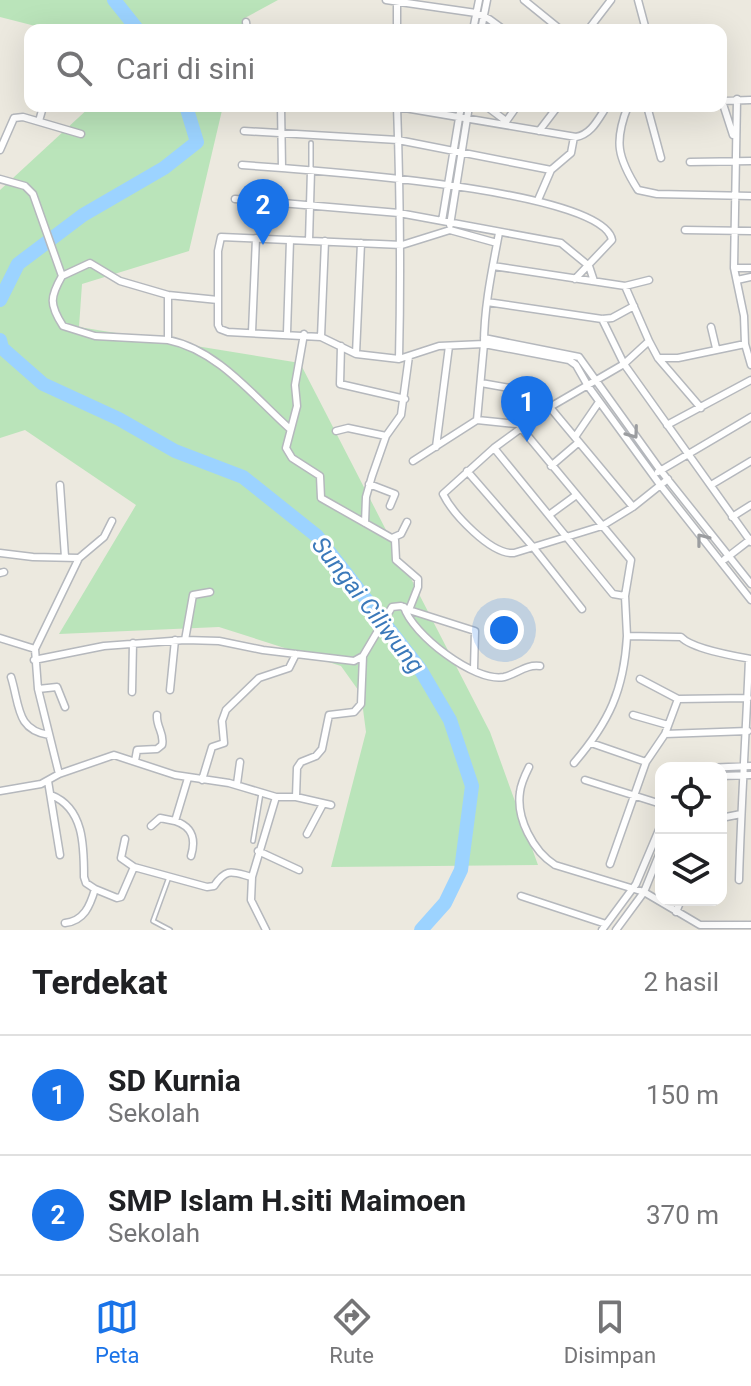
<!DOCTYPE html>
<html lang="id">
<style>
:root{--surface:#fff;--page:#f2f2f2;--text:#202124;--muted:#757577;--line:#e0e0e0;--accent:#1a73e8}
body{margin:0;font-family:Roboto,sans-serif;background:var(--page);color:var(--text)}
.controls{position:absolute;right:24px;bottom:24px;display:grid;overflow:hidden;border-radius:16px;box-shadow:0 8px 32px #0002}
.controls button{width:72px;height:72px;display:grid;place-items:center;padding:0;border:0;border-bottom:2px solid var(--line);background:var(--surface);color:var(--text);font:40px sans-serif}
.you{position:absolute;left:504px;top:630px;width:28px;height:28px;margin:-20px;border:6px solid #fff;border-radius:50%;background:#1a73e8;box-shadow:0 0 0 12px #1a73e833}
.badge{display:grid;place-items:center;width:52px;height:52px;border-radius:50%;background:var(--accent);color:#fff;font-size:26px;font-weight:700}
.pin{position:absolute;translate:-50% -66px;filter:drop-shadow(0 2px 4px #0008)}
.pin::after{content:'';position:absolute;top:42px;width:28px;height:24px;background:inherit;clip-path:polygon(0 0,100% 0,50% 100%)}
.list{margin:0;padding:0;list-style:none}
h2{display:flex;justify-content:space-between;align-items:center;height:104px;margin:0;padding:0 32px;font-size:34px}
h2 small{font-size:26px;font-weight:400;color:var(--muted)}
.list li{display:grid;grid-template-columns:52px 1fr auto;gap:24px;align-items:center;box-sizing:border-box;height:120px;padding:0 32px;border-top:2px solid var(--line)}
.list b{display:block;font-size:30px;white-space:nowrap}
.list p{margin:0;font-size:26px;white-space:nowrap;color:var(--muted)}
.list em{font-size:26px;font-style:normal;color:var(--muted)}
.icon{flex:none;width:44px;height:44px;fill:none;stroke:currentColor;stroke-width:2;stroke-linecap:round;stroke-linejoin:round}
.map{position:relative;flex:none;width:751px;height:930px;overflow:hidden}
.search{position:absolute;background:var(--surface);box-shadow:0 8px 32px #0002;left:24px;right:24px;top:24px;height:88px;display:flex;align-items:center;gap:20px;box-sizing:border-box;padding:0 28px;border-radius:16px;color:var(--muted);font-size:30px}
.sheet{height:344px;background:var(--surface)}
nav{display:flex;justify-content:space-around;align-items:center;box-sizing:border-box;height:112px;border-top:2px solid var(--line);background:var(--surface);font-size:22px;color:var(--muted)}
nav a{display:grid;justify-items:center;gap:4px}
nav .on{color:var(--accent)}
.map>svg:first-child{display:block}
.green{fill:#bae4ba}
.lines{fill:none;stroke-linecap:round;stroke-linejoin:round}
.river{stroke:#9cd3ff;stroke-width:14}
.service-casing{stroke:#b5b8bd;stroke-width:6}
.minor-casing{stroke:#b5b8bd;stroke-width:9}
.service{stroke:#fff;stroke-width:3}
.minor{stroke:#fff;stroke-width:6}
.oneway{stroke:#9b9da0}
.labels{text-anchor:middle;stroke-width:6;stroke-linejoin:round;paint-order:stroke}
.water-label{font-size:24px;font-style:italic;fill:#3b79ba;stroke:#fff}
</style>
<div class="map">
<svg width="751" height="930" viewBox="0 0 751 930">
<rect width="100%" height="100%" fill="#ece9df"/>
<path class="green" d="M0,0H278L243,19L241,30H51L0,17Z
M91,106H223L189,251L82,284L79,327L300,363L490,732L538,865L331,867L366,732L361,694L341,666L219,627L59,634L136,505L25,430L0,438V190Z"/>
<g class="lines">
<path class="river" d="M114,0L138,30
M0,300L18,264L83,215L164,168L197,142L186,106
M0,340L2,348L43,384L119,419L175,451L243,477L317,536L420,669L450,720L472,786L461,870L445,903L421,930"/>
<g class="service-casing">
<path id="service" d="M311,143V167
M253,841L261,793
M169,877L153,921L170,930"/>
</g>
<g class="minor-casing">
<path id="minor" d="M386,0L476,13L489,19L504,30
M524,0L561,30
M638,0L646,30
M397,3V30
M246,22L247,30
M284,30H315
M473,30L479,0
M481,30L487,0
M588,30L611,0
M737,99L734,268L744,316L745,344L751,365
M721,101L751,100
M722,101L733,135
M281,106L282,168C331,172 604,191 612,240L575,279
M393,106L576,137C592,134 598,119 607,106
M397,106C400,191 401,275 399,359
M486,106L506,121
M628,106C614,141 617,157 638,190L657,194L751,196
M647,106L661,158
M39,121L43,107
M505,123L517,106
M244,131L398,140L551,170
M539,131L558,106
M0,150L14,118L23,117L81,134
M690,162L751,161
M242,165L282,168
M0,179L25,186L33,194L62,276C50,297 49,304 63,326L95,336L168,340V295L218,300
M235,199L399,213L561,243L589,266L594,281
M538,200L551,170L571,153L574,137
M442,221L461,106
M450,225L469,106
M685,230L751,231
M309,241L311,170
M497,243L450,230L402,245L221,237L218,251V325L220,329L228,332L321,337L356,354L399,359L439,346L484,344C484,307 492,270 499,233
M493,266L625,286L649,280
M734,268H751
M62,276L90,263L120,281L168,295
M737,280L751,277
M625,286L649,341L624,364L550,407L494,448L443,494C453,514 491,555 514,553L602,526L633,507L668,479
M487,302L602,319L612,318L634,306
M602,319L624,364L751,542
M711,327L716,348
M252,332L256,238
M287,333L290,240
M321,337L325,241
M484,338L579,357L661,471L751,584
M168,340C218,350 254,397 290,429
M649,341L658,358L701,408
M341,346L340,384L405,399
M356,354L361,243
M658,358H678L745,344
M481,383L538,393L633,507
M526,425L477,420L484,344L569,360L576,365L588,386L661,486L751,600
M667,425L751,380
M522,429L631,560L625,596L627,636L681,637C692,649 734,656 751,659
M336,431L348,428L386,436
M575,437L599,402
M436,447L449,346
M494,448L613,594L625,596
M413,461L477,420
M551,466L579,442
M467,471L533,547L582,609
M658,472L751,417
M369,484L395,494L390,506
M60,485L65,557
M711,485L751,461
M549,515L575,496
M732,517L751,505
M365,523L366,497L372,476L386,436L401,415L409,356
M392,538L401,534L407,522
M0,553L33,557L79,558
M725,559L751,539
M0,573L4,572
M404,607C412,634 475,683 504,677C517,674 526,664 540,666
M409,610L475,631L474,669
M0,638L35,649
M185,640L193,595L210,592
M34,660L104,646L185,640L219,641L263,650L354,661L363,656L392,607L401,606L409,610L418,587V579L396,560L395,540L321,498L320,476L292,458L286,448L297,406L295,385L304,334
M11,677C20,706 16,730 49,735
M640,679L678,699L748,698
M38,689L57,687L65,707
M170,690L175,640
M132,692L133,643
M633,715L668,725
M665,734L748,731
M591,743L646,762
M135,761L137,750L157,749L162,745C165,734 156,727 157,715
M574,763C609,722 624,690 627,636
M529,767C525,775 521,783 520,792C516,818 533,851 555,865L644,892L700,925H751
M706,768L751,766
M59,774L38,689L35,649L79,558L104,537L112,521
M721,776L751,775
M202,780L212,747L224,743L222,721L226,710L259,678L289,668L296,654
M585,780L661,804
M48,781L60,855
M237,784L240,762
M0,791L41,784L59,774L114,755L175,775L229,783L276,797H296L331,805
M51,795C84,808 84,846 84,877L86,883L95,889
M296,797L297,768L301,762L316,756L322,749L329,715L354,712L361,704L363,656
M721,818L741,814
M175,821C193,827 196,839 191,856
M151,826L160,818L175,821L188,778
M307,834L323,804
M125,839L121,858L134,867
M258,851L299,870
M610,864L646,762L665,734L678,699
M252,877L251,900L266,930
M739,880C741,806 746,733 749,659
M521,896L606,924
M676,912L681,900
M65,923C84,921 90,906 95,889L117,898L121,897L134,867L207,887L214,886C227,867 232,872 252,877L276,797
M602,930L636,884L661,825
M616,930L644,892L661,850"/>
</g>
<use href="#service" class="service"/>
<use href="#minor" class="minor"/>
</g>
<defs><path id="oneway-chevron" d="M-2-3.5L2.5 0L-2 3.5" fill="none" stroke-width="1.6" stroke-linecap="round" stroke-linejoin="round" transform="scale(2)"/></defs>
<g class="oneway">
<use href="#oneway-chevron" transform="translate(633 433) rotate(54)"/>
<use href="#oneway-chevron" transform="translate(702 539) rotate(-128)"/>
</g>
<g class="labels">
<g class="water-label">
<text transform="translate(368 605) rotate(52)" y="8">Sungai Ciliwung</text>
</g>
</g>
</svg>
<div class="controls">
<button><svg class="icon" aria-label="locate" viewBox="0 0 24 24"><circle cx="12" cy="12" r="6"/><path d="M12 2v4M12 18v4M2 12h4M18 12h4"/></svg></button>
<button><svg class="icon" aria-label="layers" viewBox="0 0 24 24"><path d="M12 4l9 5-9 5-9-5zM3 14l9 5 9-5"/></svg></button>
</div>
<div class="you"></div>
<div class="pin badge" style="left:527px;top:442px">1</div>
<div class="pin badge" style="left:263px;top:245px">2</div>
<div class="search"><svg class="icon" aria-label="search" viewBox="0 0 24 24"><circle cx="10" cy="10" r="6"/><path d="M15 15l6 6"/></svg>Cari di sini</div>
</div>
<section class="sheet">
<h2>Terdekat<small>2 hasil</small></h2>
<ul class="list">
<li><span class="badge">1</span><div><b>SD Kurnia</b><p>Sekolah</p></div><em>150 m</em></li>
<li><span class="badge">2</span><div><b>SMP Islam H.siti Maimoen</b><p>Sekolah</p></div><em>370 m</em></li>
</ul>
</section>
<nav>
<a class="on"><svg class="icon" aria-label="map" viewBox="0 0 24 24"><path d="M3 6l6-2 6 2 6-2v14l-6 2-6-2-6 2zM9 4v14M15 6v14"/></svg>Peta</a>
<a><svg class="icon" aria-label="directions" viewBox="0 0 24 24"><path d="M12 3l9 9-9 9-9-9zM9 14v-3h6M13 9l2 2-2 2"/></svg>Rute</a>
<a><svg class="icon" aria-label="saved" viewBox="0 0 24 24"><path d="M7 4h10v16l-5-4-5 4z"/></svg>Disimpan</a>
</nav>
